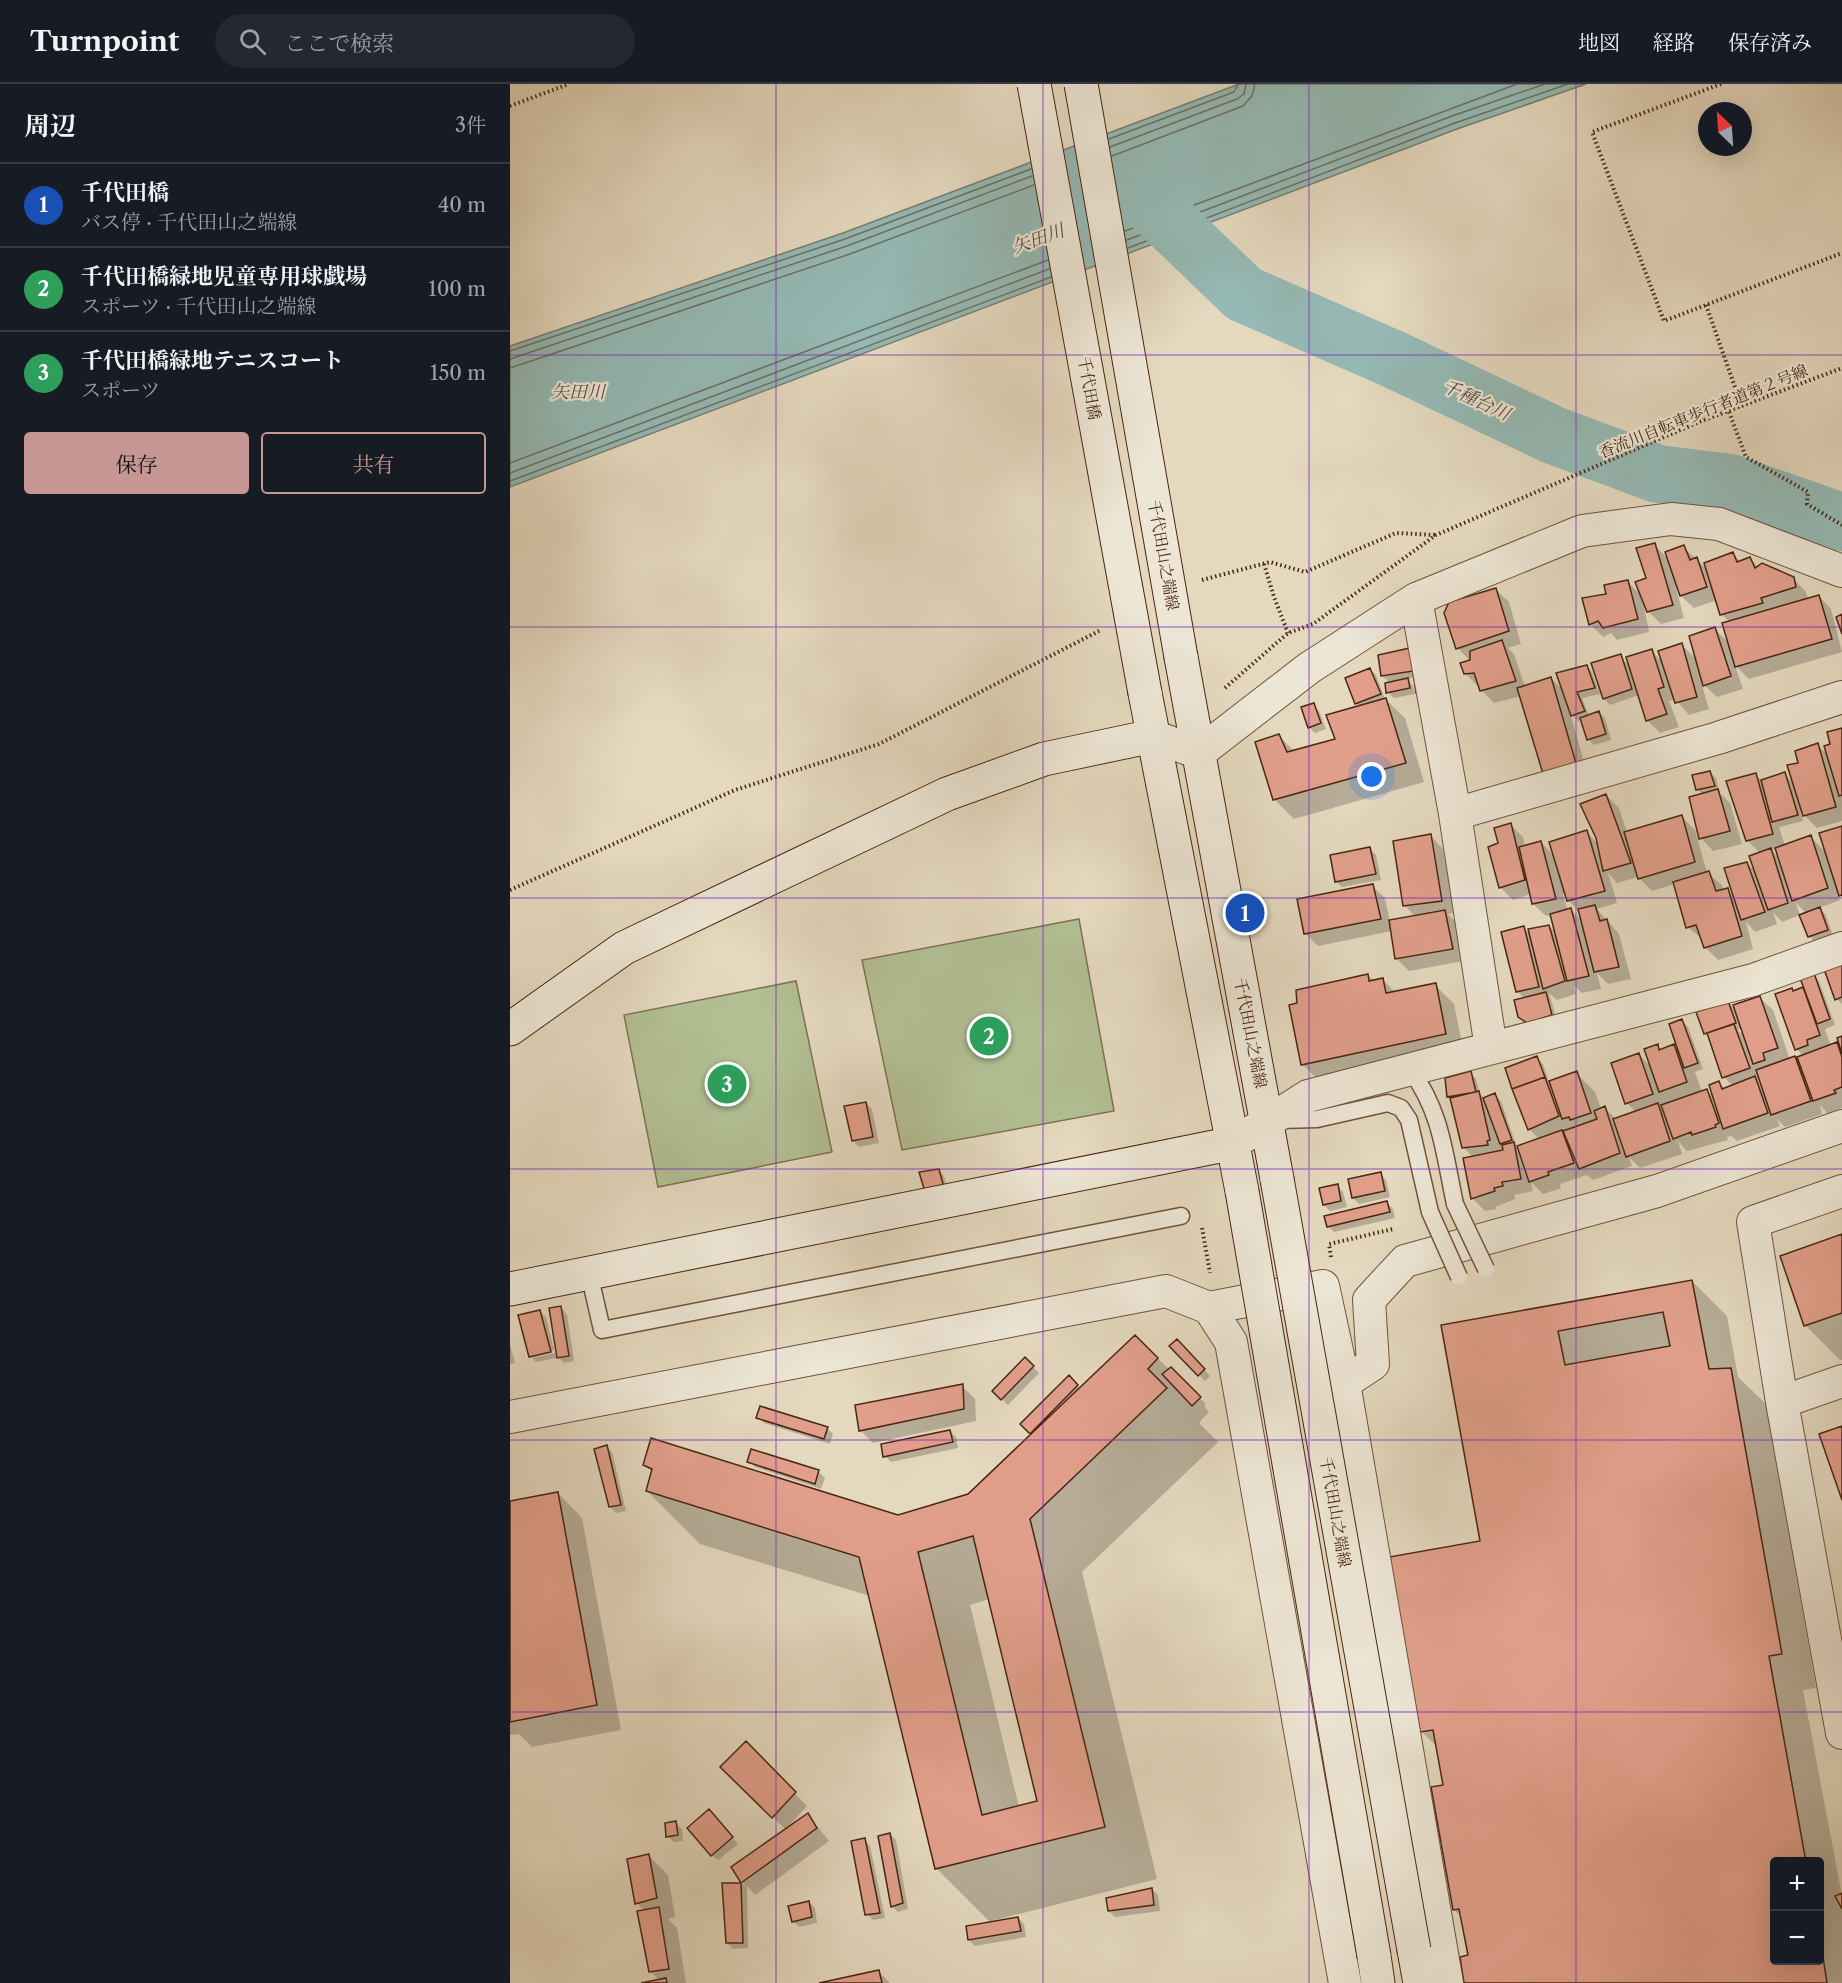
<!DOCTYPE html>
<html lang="ja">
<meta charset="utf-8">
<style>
:root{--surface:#171b24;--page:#242831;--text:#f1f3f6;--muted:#9ea1a6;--line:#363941;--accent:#c59692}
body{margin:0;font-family:"Libre Caslon Text","Noto Serif JP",serif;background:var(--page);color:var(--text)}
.controls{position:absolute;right:18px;bottom:18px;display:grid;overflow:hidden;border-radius:6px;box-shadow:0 6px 24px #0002}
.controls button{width:54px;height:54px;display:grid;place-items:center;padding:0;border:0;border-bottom:2px solid var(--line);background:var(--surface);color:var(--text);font:30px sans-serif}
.compass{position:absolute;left:1188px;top:18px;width:54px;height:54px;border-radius:50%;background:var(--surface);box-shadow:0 6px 24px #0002;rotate:335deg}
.you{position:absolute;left:862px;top:693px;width:21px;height:21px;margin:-15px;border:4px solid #fff;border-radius:50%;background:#1a73e8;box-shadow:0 0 0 9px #1a73e833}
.badge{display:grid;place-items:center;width:39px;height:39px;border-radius:50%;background:var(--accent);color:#fff;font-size:20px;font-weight:700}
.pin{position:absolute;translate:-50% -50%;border:3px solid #fff;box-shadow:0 2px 6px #0006}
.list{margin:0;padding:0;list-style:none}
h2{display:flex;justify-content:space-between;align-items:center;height:78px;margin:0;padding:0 24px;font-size:26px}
h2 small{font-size:20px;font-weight:400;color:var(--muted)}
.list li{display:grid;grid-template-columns:39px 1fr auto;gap:18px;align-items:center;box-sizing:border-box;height:84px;padding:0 24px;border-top:2px solid var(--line)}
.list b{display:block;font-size:22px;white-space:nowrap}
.list p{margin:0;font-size:20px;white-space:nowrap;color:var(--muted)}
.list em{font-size:20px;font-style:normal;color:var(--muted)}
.actions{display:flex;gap:12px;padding:18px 24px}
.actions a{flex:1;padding:14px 0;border:2px solid var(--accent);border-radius:6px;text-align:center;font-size:21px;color:var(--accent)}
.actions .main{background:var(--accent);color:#111}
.icon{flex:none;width:33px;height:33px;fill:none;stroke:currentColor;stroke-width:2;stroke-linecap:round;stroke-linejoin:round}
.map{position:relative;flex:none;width:1332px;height:1899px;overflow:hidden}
header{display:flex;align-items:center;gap:36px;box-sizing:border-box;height:84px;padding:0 30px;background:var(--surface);border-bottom:2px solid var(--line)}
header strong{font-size:28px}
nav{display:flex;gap:33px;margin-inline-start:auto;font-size:21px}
.search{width:420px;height:54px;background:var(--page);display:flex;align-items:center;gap:15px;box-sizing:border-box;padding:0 21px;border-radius:33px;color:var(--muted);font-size:22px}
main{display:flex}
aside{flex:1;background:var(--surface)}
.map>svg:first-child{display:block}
.green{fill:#b2bf93;stroke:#7d7252;stroke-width:1.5}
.water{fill:#95b9b4;stroke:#767e73;stroke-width:1.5}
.shadow{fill:#0003;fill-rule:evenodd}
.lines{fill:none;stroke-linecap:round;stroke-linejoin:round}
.shore{stroke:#6e7062;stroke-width:1.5}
.river{stroke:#95b9b4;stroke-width:58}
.building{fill:#e19f8b;stroke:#482611;stroke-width:1.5;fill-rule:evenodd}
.lane-casing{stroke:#6f523c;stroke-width:19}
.street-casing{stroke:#6f523c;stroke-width:34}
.secondary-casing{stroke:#482611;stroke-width:35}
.path{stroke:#482611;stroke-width:4;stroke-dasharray:1.5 3;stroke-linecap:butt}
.lane{stroke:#ede6d5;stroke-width:16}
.street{stroke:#ede6d5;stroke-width:32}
.secondary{stroke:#ede6d5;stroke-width:33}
.lane-bridge-casing{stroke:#6f523c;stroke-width:19;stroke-linecap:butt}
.secondary-bridge-casing{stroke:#482611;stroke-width:35;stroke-linecap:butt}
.lane-bridge{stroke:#ede6d5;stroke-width:16}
.secondary-bridge{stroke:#ede6d5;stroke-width:33}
.grid{fill:none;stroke:#7b2cbf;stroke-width:1.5;stroke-opacity:0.55}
.labels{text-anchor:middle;stroke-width:4.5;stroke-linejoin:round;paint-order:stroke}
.street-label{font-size:16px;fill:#482611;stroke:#ede6d5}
.water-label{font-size:18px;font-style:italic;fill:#5b4b3a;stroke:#ede6d5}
</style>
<header>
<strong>Turnpoint</strong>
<div class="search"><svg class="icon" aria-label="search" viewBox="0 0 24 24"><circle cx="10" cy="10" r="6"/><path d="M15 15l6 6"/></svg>ここで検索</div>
<nav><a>地図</a><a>経路</a><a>保存済み</a></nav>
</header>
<main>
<aside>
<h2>周辺<small>3件</small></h2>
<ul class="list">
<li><span class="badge" style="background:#1a4fb4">1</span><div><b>千代田橋</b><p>バス停 · 千代田山之端線</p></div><em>40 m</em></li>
<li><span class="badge" style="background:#2e9e5b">2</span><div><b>千代田橋緑地児童専用球戯場</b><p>スポーツ · 千代田山之端線</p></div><em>100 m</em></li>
<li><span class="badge" style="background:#2e9e5b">3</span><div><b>千代田橋緑地テニスコート</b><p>スポーツ</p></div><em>150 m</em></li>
</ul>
<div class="actions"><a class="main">保存</a><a>共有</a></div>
</aside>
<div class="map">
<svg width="1332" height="1899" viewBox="0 0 1332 1899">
<rect width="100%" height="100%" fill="#e4d8be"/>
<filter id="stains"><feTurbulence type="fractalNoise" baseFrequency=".00333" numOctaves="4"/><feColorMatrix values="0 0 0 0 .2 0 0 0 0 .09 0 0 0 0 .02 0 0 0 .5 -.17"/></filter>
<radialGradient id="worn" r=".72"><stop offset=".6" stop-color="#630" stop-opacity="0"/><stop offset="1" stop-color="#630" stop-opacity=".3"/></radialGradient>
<path class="green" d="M569,835L604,1027L392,1066L352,876Z
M286,897L322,1068L148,1103L114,931Z"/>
<path class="water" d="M729,0H1076L947,45L0,403V262L333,149Z"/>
<path class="shadow" d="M1144,461L1159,476L1173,463L1198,486L1223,470L1231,478L1240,475L1248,483L1283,494L1296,508L1298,515L1309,512L1321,525L1332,568L1239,595L1225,581L1233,605L1207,613L1191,598L1199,625L1179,631L1166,616L1159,617L1169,643L1150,649L1138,637L1129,611L1100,621L1094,615L1083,580L1110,572L1120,582L1141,567L1154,579L1172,561L1188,577L1204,544L1220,560V538L1211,530L1207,516L1184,524L1171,512L1168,503L1166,504L1174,534L1151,540L1138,527V495Z
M1117,497L1132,512L1139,548L1107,556L1101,549L1093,553L1080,540L1098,511Z
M986,506L999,518L1011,560L998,564L1004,570L1015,603L1041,594L1054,607L1076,582L1082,588L1090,610L1072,614L1079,632L1089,629L1095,634L1101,656L1084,661L1078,655L1072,636L1068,637L1060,629L1079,695L1011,612L984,619L955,589L961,578L948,564Z
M903,570L905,593L896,595L903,602L905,610L884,614L878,608L880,599L872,592Z
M860,586L866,591L875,615L895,634L914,698L784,735L765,716L768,651L785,668L827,656L850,623L846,619Z
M803,621L809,627L816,645L805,649L799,643Z
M1332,646V737L1307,744L1290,727L1293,737L1269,743L1275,762L1300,753L1317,769L1332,743V813L1327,808L1330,816L1309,824L1316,831L1323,852L1305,858L1299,852L1297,830L1286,819L1290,831L1272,838L1263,828L1267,840L1245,848L1236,838L1243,865L1208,876L1195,863L1193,856L1178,843L1165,800L1142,807L1128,793L1107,799L1098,789L1107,819L1087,825L1109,850L1121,895L1098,900L1087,889L1091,905L1072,909L1064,902L1066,910L1047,916L1039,909L1047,937L1016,939L1009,933L1015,915L1007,907L1014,844L1021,851L1039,842L1047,850L1042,831L1036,832L1023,820L1021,810L1003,816L990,803L989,760L1000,740L1013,753L1015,763L1031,758L1045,773L1076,748L1088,760L1096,711L1109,724L1117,749L1172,733L1185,746L1197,789L1212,801L1213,807L1217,806L1226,814L1237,779L1247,789L1250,769L1237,756L1246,691L1252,697L1274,690L1284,700L1290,680L1307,661L1319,672L1322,661ZM1267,764L1270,775L1261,766ZM1056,809L1058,816L1070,828L1072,837L1061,826L1058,827L1053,810Z
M1200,688L1206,694L1210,709L1220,719L1232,760L1203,767L1191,754L1193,711L1188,706Z
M921,752L933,765L944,829L938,830L948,840L954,877L899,887L887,875L882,847L808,862L795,849L862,802L875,814L880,838L906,833L894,821Z
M860,765L866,771L871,796L832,803L826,797Z
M1332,880V920L1327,915Z
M858,891L864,897L872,895L886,909L925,901L944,920L954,969L811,999L792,980Z
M1303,891L1309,897L1325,941L1315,945L1321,962L1326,960L1332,966V1024L1317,1029L1310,1021L1312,1030L1275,1043L1267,1035L1270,1042L1227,1057L1221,1052L1217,1053L1218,1056L1177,1067L1168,1057L1172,1070L1130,1084L1119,1073L1122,1082L1083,1096L1077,1091L1050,1100L1051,1104L1033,1110L1021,1098L1023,1107L1004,1111L1005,1115L985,1123L986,1125L975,1127L962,1114L963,1073L953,1063L942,1016L938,1012L960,989L966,995L970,1010L974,1015L985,1011L991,1017L1007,1064L1030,1056L1019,1045L1027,974L1033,980L1039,998L1066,989L1085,1008L1091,1025L1095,1024L1106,1035L1126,1028L1117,1019L1128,970L1142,983L1147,962L1152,966L1164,962L1170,969L1172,937L1178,943L1193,985L1185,988L1192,1008L1196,1006L1200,1010L1209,999L1215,1005L1223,1002L1214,993L1200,954L1195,949L1218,918L1227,927L1250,914L1263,926L1280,976L1285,974L1292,981L1293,972L1287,965L1267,911L1292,905L1298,911ZM1232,944L1236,954L1228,946Z
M356,1019L362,1025L369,1059L349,1063L343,1057Z
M428,1086L434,1092L439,1110L416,1107Z
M870,1090L876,1096L880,1113L849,1120L843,1114Z
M827,1102L833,1108L837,1123L820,1127L814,1121Z
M877,1119L883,1125L885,1134L824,1148L818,1142Z
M1332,1152V1276H1330L1295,1241Z
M1182,1197L1217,1232L1228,1293L1256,1320L1306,1604L1293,1606L1332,1812V1899H956L959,1872L953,1834L944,1826L934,1702L928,1664L911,1647L972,1458L933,1242ZM1264,1778H1310V1876H1264Z
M51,1224L57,1230L64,1277L54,1279L48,1273Z
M30,1227L36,1233L44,1266L22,1271V1274L45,1269L46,1274L26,1278L20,1272Z
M625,1253L696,1320L694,1322L699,1328L689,1339L708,1358L572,1488L647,1795L481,1837V1839L508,1834L514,1840L516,1853L465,1862L459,1856L481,1839L426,1784L360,1512L190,1460L137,1407L143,1389L135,1381L388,1432L459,1412L523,1351L513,1340L559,1294L571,1305ZM479,1515L528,1718L509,1723L460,1521Z
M667,1257L700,1292L695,1297L661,1262Z
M0,1260L5,1279L0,1280Z
M515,1275L529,1289L498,1321L484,1307Z
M452,1302L465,1315L466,1337L363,1359L350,1346Z
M248,1333L317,1344L323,1350L320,1360L254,1339Z
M440,1347L446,1353L448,1364L381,1378L375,1372Z
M96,1362L102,1368L116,1427L106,1429L100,1423Z
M242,1367L309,1388L315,1394L311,1405L245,1383L239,1377Z
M48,1409L72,1434L111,1646L22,1663L9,1650L0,1651V1419Z
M236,1659L297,1722L277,1744L298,1731L319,1757L245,1811L237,1802L238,1864L223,1865L217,1859L213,1801L234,1800L223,1783L276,1746L213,1683Z
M205,1733L228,1760L208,1776L202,1771Z
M166,1739L172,1745L173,1757L164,1758L158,1752Z
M380,1750L386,1756L398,1825L388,1828L382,1822Z
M354,1756L360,1762L375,1834L363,1836L357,1830Z
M139,1772L158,1791L165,1833L158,1835L167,1844L176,1899H139L150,1897L140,1887L134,1827L127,1819Z
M642,1805L648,1811L650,1827L605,1833L599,1827Z
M299,1818L305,1824L307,1839L289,1843L283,1837Z
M369,1888L380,1899H316Z"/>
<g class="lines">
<path class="shore" d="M599,55L724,8L728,0
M600,63L727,15L734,10L736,0
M602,72L733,22L742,12L745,0
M615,147L1007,0
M617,156L942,32L1035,0
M618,164L945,39L1058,0
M0,267L335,155L521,85
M0,275L337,162L522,92
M0,284L340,170L524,101
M0,379L538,176
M0,389L539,185
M0,397L541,193"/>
<path class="river" d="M638,118L734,210L883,275L1043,351L1148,390L1220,399L1332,438"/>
</g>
<path class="building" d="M1145,459L1163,521L1137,528L1125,498L1136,494L1126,464Z
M1174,461L1180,476L1187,473L1197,503L1170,512L1155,468Z
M1223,468L1227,478L1240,473L1245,484L1252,479L1284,493L1286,503L1251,514L1253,519L1210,531L1194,479Z
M1118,496L1128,535L1093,544L1088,537L1079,541L1072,514L1096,510L1094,501Z
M986,504L999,547L946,565L934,529L939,518Z
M1309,511L1322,555L1225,583L1212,539Z
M1332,530V550L1326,533Z
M1205,543L1221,592L1193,602L1179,552Z
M992,556L1006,597L970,607L964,589L954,590L950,579L960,576V567Z
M1172,559L1187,613L1165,619L1148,567Z
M900,564L912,608L906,609L903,587L871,592L868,571Z
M1142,565L1154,603L1148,605L1157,630L1136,637L1116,573Z
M1111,570L1122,605L1093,615L1081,579Z
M1077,581L1085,604L1067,608L1075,627L1061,632L1046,589Z
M860,584L871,610L845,620L835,594Z
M1041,593L1067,683L1034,693L1007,604Z
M898,594L900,604L876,609L875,599Z
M876,614L896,679L763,716L745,658L769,650L777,668L825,655L816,631Z
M804,619L811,639L798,644L791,623Z
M1089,627L1096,650L1077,656L1070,634Z
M1332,644V711L1329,712L1314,662L1320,660L1317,648Z
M1308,659L1326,723L1293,732L1277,681L1288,679L1285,667Z
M1200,687L1205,702L1186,706L1182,691Z
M1275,688L1288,731L1262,738L1251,696Z
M1246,689L1263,750L1236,757L1216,697Z
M1208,705L1220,747L1189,755L1179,713Z
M1096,710L1121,779L1093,787L1086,754L1070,720Z
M1172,731L1185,778L1128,795L1114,748Z
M1001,739L1015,796L989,804L978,763L988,759L984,744Z
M1332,742V811L1329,812L1309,749Z
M1077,746L1095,807L1057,817L1039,758Z
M921,750L932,817L893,822L883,757Z
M1301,751L1318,804L1282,817L1265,764Z
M1031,757L1046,815L1022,820L1009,763Z
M860,763L866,790L825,798L820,771Z
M1261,764L1278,819L1258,826L1239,772Z
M1237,778L1255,828L1231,836L1214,784Z
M1199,787L1206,807L1218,804L1232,852L1194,864L1186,841L1176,844L1163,798Z
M863,800L871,835L794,850L787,815Z
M1085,821L1090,837L1097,835L1109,883L1084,888L1068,825Z
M1310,823L1318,846L1298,853L1289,831Z
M1061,824L1079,892L1057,897L1040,830Z
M935,826L943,865L885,875L879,836Z
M1039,841L1055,897L1033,905L1018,845Z
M1014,842L1029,903L1006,908L991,848Z
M1332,879V913L1325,916L1314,885Z
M1304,889L1320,935L1307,940L1290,894Z
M858,890L859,897L873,894L876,909L926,899L936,950L791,981L779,921L787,919L786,906Z
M1293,903L1310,951L1297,956L1298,961L1285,966L1265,910L1282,904L1283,907Z
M1036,908L1042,931L1017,939L1008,933L1004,916Z
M1250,912L1268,964L1253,969L1255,976L1243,980L1223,921Z
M1218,917L1226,939L1194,950L1186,928Z
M1172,935L1188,979L1174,984L1159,940Z
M1224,940L1240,984L1212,994L1197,949Z
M1332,952V970L1327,954Z
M1327,958L1332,973V1003L1324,1006L1326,1009L1303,1017L1287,973Z
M1148,960L1149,966L1164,960L1177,998L1149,1008L1134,965Z
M1129,969L1143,1010L1115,1020L1101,979Z
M1027,972L1035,993L1002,1005L995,984Z
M1285,972L1301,1017L1261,1031L1246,986Z
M961,987L966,1008L937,1013L935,994Z
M1067,987L1081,1029L1060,1036L1059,1033L1052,1035L1039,997Z
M1245,992L1258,1029L1213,1045L1199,1001L1209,997L1212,1005Z
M1035,993L1049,1032L1018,1046L1002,1005Z
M1197,1005L1209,1039L1205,1041L1206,1043L1182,1051L1181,1048L1163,1055L1151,1021Z
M969,1007L980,1056L977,1057L978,1061L952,1064L940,1014Z
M985,1009L1002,1056L990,1060L973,1014Z
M356,1018L363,1053L342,1057L334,1022Z
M1148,1019L1160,1057L1116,1073L1103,1035Z
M1095,1022L1110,1069L1069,1085L1053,1047L1087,1035L1084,1027Z
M1052,1046L1064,1079L1038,1088L1039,1091L1019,1098L1007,1062Z
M1004,1058L1011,1095L992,1098L993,1102L984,1104L985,1107L961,1115L953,1074L993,1066L992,1061Z
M429,1085L434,1104L415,1108L409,1088Z
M871,1088L875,1107L842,1114L838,1095Z
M828,1100L831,1117L813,1121L809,1104Z
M877,1117L880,1128L817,1143L814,1132Z
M1332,1150V1229L1294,1242L1270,1172Z
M1182,1196L1199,1285L1221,1284L1272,1570L1259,1572L1296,1778H1264V1876H1310V1854L1317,1899H954L950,1873L958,1871L949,1825L943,1826L921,1703L933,1701L923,1646L910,1648L879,1473L970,1457L931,1241ZM1153,1228L1160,1262L1055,1281L1048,1247Z
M51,1222L59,1272L47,1274L39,1224Z
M30,1226L41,1268L19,1273L8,1231Z
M625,1251L648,1274L638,1285L657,1304L520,1435L595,1743L425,1785L349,1473L136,1407L142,1385L133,1381L141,1354L388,1431L458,1410ZM463,1452L527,1717L472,1731L408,1468Z
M667,1255L695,1285L688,1292L659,1262Z
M515,1273L524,1282L491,1316L482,1307Z
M661,1283L691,1313L682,1322L652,1290Z
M559,1291L568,1301L520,1350L510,1340Z
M453,1300L454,1325L349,1347L345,1321Z
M250,1322L318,1343L314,1355L246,1334Z
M1332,1342V1416L1309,1350Z
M440,1346L443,1358L373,1373L371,1360Z
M97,1361L111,1421L99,1423L84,1365Z
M241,1365L309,1386L305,1400L237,1378Z
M48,1408L87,1621L0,1638V1417Z
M236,1657L286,1708L262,1734L210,1683Z
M199,1725L223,1753L201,1772L177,1744Z
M298,1729L307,1744L231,1799L221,1783Z
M166,1737L168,1751L156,1753L155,1739Z
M380,1749L393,1819L381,1823L368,1752Z
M355,1754L370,1829L355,1831L341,1757Z
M139,1770L147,1814L125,1820L117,1775Z
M212,1799H231L233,1859H216Z
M642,1804L644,1821L598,1827L596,1814Z
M1332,1809V1825L1325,1812Z
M299,1817L302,1833L282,1838L278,1822Z
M149,1823L159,1885L139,1888L127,1827Z
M508,1833L511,1847L458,1856L456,1842Z
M369,1886L372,1899H309Z
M156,1894L157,1899H131Z"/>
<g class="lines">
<g class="lane-casing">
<path id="lane" d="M900,985C932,1029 934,1069 945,1120
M769,1036L807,1035L878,1019L891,1024L899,1036L920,1128
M79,1189L92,1246L671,1132"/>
</g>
<g class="street-casing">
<path id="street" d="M906,515L945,730L981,964
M643,652L689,669L799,584L906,515L1072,447L1161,435L1209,440L1332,487
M945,730L1208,654L1332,613
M724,1059L798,1012L1243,896L1332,864
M1332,1107L1243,1138L1272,1318L1332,1297
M699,1224L813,1202L834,1299L937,1899
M834,1299L863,1280L859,1216L895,1177L1147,1107L1332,1042
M1272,1318L1332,1649
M0,1333L656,1207L699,1224L721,1258L835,1899"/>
</g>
<g class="secondary-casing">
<path id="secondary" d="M671,573L767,1095
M635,609L732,1107
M0,945L114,864L437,710L534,675L643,652
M0,1205L724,1059
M904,1866L910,1899
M864,1872L868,1899"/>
</g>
<path class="path" d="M1211,0L1082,48L1154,237L1332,169
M0,22L59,0
M1196,221L1232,323
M1219,328L1236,373L1298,408L1297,420L1332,441
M754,480L764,513L778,549
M692,496L760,478L795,488L886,449L926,451
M715,604L778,549L803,540L926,451L1189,338L1332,284
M0,806L225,706L369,660L591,546
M692,1144L700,1189
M821,1173L819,1160L883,1145"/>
<use href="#lane" class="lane"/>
<use href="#street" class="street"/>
<use href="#secondary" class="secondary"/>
<g class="lane-bridge-casing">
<path id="lane-bridge" d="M945,1120L976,1185
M920,1128L949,1193"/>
</g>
<g class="secondary-bridge-casing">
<path id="secondary-bridge" d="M524,0L635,609
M571,0L671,573
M767,1095L904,1866
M732,1107L864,1872"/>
</g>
<use href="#lane-bridge" class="lane-bridge"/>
<use href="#secondary-bridge" class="secondary-bridge"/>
</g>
<path class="grid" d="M266,0V1899M533,0V1899M799,0V1899M1066,0V1899M0,271H1332M0,543H1332M0,814H1332M0,1085H1332M0,1356H1332M0,1628H1332"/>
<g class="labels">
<g class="street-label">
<text transform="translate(580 304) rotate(80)" y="6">千代田橋</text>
<text transform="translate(1193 327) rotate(-22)" y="6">香流川自転車歩行者道第２号線</text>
<text transform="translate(654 471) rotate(80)" y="6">千代田山之端線</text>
<text transform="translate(741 949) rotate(79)" y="6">千代田山之端線</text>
<text transform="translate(826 1428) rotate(80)" y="6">千代田山之端線</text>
</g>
<g class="water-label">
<text transform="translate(528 155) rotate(-20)" y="6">矢田川</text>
<text x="68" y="314">矢田川</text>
<text transform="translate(966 316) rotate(25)" y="6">千種台川</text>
</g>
</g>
<rect width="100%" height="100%" filter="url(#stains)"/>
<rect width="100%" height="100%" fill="url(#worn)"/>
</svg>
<div class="controls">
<button>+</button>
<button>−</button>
</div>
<svg class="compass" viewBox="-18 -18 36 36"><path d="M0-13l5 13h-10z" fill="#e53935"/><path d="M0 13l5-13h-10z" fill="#9ea1a6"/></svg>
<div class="you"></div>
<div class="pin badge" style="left:735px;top:829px;background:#1a4fb4">1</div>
<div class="pin badge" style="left:479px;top:952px;background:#2e9e5b">2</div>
<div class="pin badge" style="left:217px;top:1000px;background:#2e9e5b">3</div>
</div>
</main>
